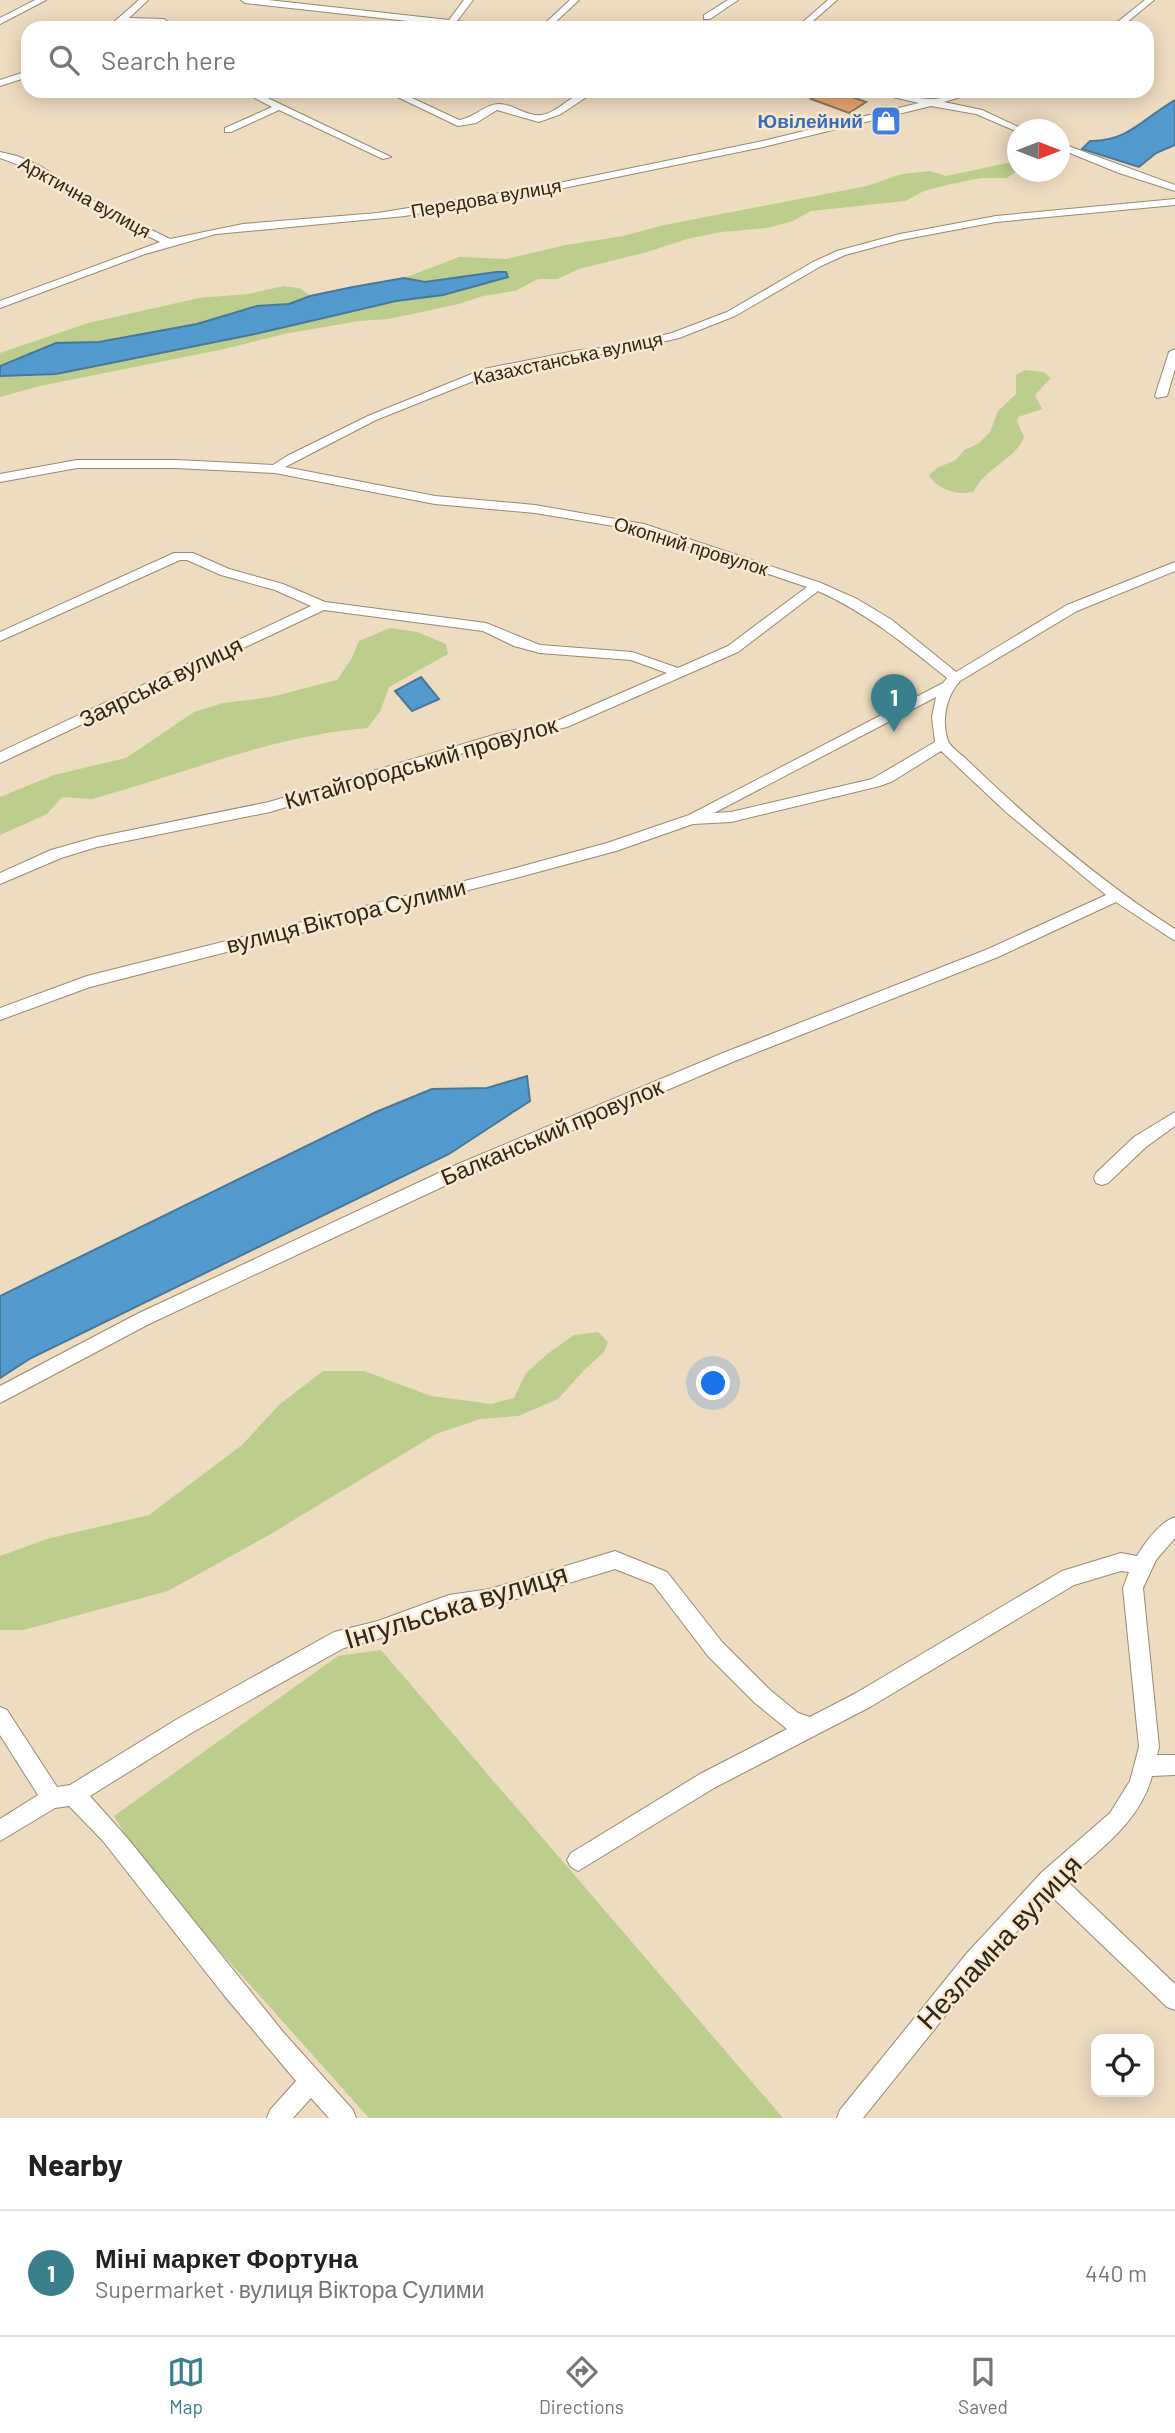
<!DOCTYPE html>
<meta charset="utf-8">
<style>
:root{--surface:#fff;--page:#f2f2f2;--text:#222;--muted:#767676;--line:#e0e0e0;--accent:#3a7f8c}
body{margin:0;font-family:Barlow,sans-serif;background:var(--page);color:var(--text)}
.controls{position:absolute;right:21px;bottom:21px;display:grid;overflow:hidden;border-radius:14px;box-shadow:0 4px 18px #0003}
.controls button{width:63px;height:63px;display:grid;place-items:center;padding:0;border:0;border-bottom:2px solid var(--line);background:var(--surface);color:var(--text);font:35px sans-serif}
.compass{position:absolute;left:1007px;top:119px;width:63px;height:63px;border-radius:50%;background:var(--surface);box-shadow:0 4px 18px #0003;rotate:90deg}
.you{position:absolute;left:714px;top:1384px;width:24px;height:24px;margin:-18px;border:5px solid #fff;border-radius:50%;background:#1a73e8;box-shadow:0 0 0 10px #1a73e833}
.badge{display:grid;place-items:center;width:46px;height:46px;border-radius:50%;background:var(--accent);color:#fff;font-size:23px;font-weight:700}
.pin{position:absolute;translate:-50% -58px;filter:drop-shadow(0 2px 4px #0008)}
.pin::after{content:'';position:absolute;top:37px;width:24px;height:21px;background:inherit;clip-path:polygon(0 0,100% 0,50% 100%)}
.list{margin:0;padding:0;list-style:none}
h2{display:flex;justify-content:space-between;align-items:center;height:91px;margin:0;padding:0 28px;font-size:30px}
h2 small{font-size:23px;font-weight:400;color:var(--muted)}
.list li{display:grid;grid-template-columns:46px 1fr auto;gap:21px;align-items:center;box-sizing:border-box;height:126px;padding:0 28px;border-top:2px solid var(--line)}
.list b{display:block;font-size:26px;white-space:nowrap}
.list p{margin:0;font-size:23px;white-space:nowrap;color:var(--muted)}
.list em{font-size:23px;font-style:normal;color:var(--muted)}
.icon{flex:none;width:38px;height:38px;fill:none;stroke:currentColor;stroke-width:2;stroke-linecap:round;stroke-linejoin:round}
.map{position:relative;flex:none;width:1175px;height:2118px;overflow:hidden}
.search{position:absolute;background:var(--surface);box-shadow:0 4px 18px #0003;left:21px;right:21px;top:21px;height:77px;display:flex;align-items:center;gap:18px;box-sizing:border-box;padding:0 24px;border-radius:21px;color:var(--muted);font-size:26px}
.sheet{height:217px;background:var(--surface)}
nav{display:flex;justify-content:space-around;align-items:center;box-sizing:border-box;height:98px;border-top:2px solid var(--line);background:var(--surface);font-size:19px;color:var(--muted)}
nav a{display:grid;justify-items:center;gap:4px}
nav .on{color:var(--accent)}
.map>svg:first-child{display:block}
.green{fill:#bccd8d}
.water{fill:#539bcf;stroke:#487899;stroke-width:2}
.building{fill:#e7a46e;stroke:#8d7462;stroke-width:2}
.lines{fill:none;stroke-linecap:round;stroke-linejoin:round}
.minor-casing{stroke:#99896f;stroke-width:2}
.minor{fill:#fff;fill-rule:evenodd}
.labels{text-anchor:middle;stroke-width:5;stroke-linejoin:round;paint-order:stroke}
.far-shop-label{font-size:19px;font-weight:bold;fill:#366cbe;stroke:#fbe9cd;text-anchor:end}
.far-street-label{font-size:19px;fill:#2d271c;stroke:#fbe9cd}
.street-label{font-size:23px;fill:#2d271c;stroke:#fbe9cd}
.near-street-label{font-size:28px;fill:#2d271c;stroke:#fbe9cd}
</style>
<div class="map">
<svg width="1175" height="2118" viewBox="0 0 1175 2118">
<rect width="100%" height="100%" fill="#eedcc0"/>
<path class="green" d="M1017,161V171L1007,178H981L951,184L924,191L905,201L811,211L793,221L767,228L721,232L687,239L647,252L582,268L557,279H538L515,291L483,296L459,304L388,319L359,321L284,334L224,349L40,386L0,397V353L88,323L199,298L248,294L284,286L299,288L311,296L404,278L459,257L506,259L566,245L623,236L664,225L867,186L902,174L930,171L946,176Z
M1025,370L1043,372L1051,378L1035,395L1042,409L1018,417L1017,421L1024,437C1017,458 984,469 974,491C960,497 936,489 929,475L937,468L956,460L964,450L978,444L990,432L998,411L1016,394V375Z
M390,628L417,632L446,644L448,654L389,687L380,712L367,728C271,736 184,774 92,799L62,797L47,814L0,835V797L54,775L126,758L194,712L223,703L271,697L337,680L352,658L359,641Z
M598,1332L608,1342L604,1352L584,1370L558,1399L518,1416L480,1419L436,1434L269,1535L168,1591L23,1630H0V1556L47,1539L149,1515L242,1445L280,1404L323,1371H364L431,1396L491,1404L514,1398L526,1373L550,1352L574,1335Z
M381,1650L783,2118H369L144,1866L114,1816L338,1656Z"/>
<path class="water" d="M1175,100V145L1156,153L1139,167L1082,149L1090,141C1128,142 1145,117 1175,100Z
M496,272H506L508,277L443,295L396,301L255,334L56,374L0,376V366L56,343L99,342L197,324L257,306L289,304L310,296L353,287L404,278L425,282Z
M421,677L439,699L412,711L395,691Z
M527,1076L530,1101L449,1154L31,1358L0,1378V1296L376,1112L432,1089L487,1088Z"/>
<path class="building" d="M824,91H836L866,102L849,113L811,99Z"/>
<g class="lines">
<g class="minor-casing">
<path id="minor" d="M35,0H46L0,24V18Z
M139,0H148L129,18L164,19L168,22L167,24L123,23L116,28H107Z
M241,0H268L449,20L464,0H473L457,21L499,28H471L245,3Z
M570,0H579L549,28H540Z
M728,0H738L710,19H704V15Z
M828,0H837L805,28H796Z
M1145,0H1154L1120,28H1110Z
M28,71V77L0,86V80Z
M241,91H253L391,157L383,159L279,110L231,132H225V128L272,107Z
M385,91H397L459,120C474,118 485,104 499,104C513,104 527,117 541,115C560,113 575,88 594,92L561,114L539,122L497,110L476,123L458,126Z
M866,91C888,91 908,98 929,99C945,100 962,91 980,91L944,102L982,110L1025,130H1018V132L976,114L931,106L763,147L549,191L405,216L216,234L145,254L0,308V301L160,242L92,209L35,171L0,158V152L17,156L42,167L100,205L170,239L243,224L378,213L549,185L763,141L919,103Z
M1060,143L1175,185V191L1119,173L1060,149Z
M1175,199V205L996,222L901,240L845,255L821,266L735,316L679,338L613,353L580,356L491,374L376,420L285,467L435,496L535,505L644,524L821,583L857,599L892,620L956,672L1067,605L1175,562V571L1077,611L960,681C946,696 941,721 948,741C951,747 959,753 964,757C1028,819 1099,881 1175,929V941L1116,902L998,957L735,1061L470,1174L149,1324L0,1403V1386L137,1314L458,1164L723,1053L988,949L1106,895L1006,812L941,751L893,781L880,786L731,822L693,824L616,851L512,879L90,987L0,1020V1008L87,976L512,869L607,843L689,815L943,683L947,678C906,645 867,613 818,591L738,652L567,727L503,741L270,812L97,847L61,858L0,884V873L51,850L97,837L269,802L497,734L559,720L667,673L631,660L540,653L514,646L483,631L324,610L0,763V752L311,606L275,590L221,575L187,560H180L0,641V632L174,553H193L229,569L283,584L325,602L486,623L540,645L632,652L678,668L728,646L807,587L638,530L535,513L435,504L275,473L176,468H77L0,482V474L77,460H176L273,465L287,456L368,416L484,369L580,350L613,347L672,333L727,312L813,262L837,251L900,234L996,216ZM936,697L932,717L935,742L872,779L731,812L714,813Z
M1175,349V369L1167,396L1157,398L1155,396L1169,352Z
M1175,1112V1126L1146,1147L1108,1183L1102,1185L1096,1183L1094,1178L1096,1173L1134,1137Z
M1175,1517V1538L1156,1560L1143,1588L1159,1747L1157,1755H1175V1775L1152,1776C1140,1822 1099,1850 1066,1880L1175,1984V2010L1167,2007L1050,1895L983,1969L863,2118H837L840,2110L967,1953L1042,1872L1110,1813L1130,1781L1139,1747L1123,1588L1129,1572L1121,1571L1074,1585L870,1707L714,1788L578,1871L571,1867L567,1860L571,1853L700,1774L787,1729L755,1703L708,1656L653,1584L615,1569L490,1607L449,1613L378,1639L344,1648L193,1732L90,1796L129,1840L283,2032L353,2110L356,2118H329L311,2098L293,2118H267L270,2110L296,2081L223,1994L103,1841L69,1806L55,1808L0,1841V1819L38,1795L0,1735V1707L7,1710L57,1787L70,1785L179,1718L334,1632L378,1621L449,1595L490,1589L615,1551L667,1572L722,1642L769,1689L798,1713L810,1717L856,1693L1062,1571L1121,1553L1137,1556C1146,1541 1159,1523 1175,1517Z"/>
</g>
<use href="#minor" class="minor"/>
</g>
<defs>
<g id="shop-square" transform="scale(1.575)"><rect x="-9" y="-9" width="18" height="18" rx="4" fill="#3f7fe0" stroke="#fbe9cd"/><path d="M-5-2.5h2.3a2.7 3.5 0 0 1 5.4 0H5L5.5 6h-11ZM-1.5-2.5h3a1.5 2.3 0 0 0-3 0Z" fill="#fff"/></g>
</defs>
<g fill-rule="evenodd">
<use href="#shop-square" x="886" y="121"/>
</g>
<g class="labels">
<g class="far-shop-label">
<text x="863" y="128">Ювілейний</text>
</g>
<g class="far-street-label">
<text transform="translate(85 197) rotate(29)" y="7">Арктична вулиця</text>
<text transform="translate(486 198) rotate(-10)" y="7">Передова вулиця</text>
<text transform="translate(568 358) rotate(-12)" y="7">Казахстанська вулиця</text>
<text transform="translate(691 546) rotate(17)" y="7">Окопний провулок</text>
</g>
<g class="street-label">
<text transform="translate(161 682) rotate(-26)" y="8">Заярська вулиця</text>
<text transform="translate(421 763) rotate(-16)" y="8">Китайгородський провулок</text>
<text transform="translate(346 916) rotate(-14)" y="8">вулиця Віктора Сулими</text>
<text transform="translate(552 1132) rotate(-23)" y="8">Балканський провулок</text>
</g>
<g class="near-street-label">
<text transform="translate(456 1606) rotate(-17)" y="10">Інгульська вулиця</text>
<text transform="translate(999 1942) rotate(-47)" y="10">Незламна вулиця</text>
</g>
</g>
</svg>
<div class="controls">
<button><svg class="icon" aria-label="locate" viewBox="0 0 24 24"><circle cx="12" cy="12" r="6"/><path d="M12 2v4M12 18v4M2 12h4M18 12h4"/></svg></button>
</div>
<svg class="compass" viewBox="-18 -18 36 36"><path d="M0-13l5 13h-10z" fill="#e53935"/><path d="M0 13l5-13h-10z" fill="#767676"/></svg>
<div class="you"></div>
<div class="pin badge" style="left:894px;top:732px">1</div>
<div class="search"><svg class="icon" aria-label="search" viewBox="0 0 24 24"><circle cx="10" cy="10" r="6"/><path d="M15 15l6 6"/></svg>Search here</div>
</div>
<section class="sheet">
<h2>Nearby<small></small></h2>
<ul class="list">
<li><span class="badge">1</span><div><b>Міні маркет Фортуна</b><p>Supermarket · вулиця Віктора Сулими</p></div><em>440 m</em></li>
</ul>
</section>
<nav>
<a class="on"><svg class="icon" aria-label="map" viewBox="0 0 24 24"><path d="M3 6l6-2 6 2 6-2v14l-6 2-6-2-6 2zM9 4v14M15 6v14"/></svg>Map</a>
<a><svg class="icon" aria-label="directions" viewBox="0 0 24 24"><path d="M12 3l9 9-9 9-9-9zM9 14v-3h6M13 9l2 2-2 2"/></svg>Directions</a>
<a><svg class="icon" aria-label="saved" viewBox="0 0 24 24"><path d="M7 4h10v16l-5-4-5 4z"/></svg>Saved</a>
</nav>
